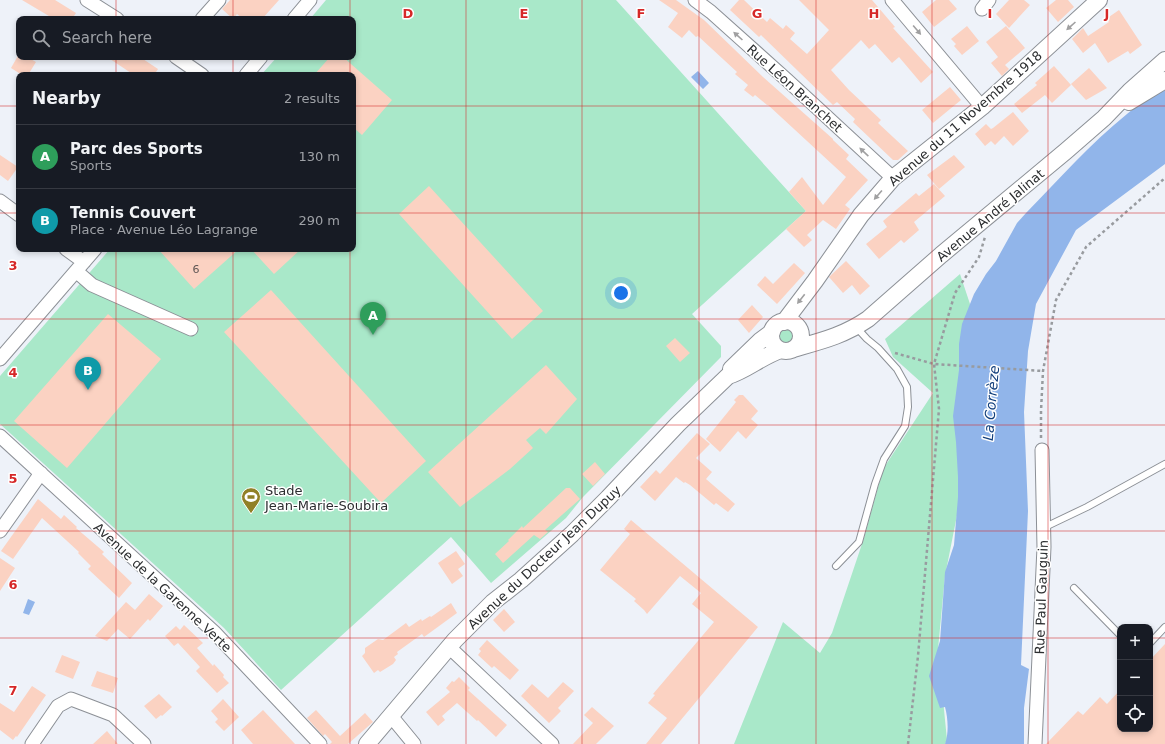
<!DOCTYPE html>
<meta charset="utf-8">
<style>
:root{--surface:#171b24;--page:#20242c;--text:#f1f3f6;--muted:#9ea1a6;--line:#363941;--accent:#8c9099}
body{margin:0;font-family:"DejaVu Sans",sans-serif;background:var(--page);color:var(--text)}
.controls{position:absolute;right:12px;bottom:12px;display:grid;overflow:hidden;border-radius:8px;box-shadow:0 2px 6px #0003}
.controls button{width:36px;height:36px;display:grid;place-items:center;padding:0;border:0;border-bottom:1px solid var(--line);background:var(--surface);color:var(--text);font:20px sans-serif}
.you{position:absolute;left:621px;top:293px;width:14px;height:14px;margin:-10px;border:3px solid #fff;border-radius:50%;background:#1a73e8;box-shadow:0 0 0 6px #1a73e833}
.badge{display:grid;place-items:center;width:26px;height:26px;border-radius:50%;background:var(--accent);color:#fff;font-size:13px;font-weight:700}
.pin{position:absolute;translate:-50% -33px;filter:drop-shadow(0 1px 2px #0008)}
.pin::after{content:'';position:absolute;top:21px;width:14px;height:12px;background:inherit;clip-path:polygon(0 0,100% 0,50% 100%)}
.list{margin:0;padding:0;list-style:none}
h2{display:flex;justify-content:space-between;align-items:center;height:52px;margin:0;padding:0 16px;font-size:17px}
h2 small{font-size:13px;font-weight:400;color:var(--muted)}
.list li{display:grid;grid-template-columns:26px 1fr auto;gap:12px;align-items:center;box-sizing:border-box;height:64px;padding:0 16px;border-top:1px solid var(--line)}
.list b{display:block;font-size:15px;white-space:nowrap}
.list p{margin:0;font-size:13px;white-space:nowrap;color:var(--muted)}
.list em{font-size:13px;font-style:normal;color:var(--muted)}
.icon{flex:none;width:22px;height:22px;fill:none;stroke:currentColor;stroke-width:2;stroke-linecap:round;stroke-linejoin:round}
.map{position:relative;flex:none;width:1165px;height:744px;overflow:hidden}
.search{position:absolute;background:var(--surface);box-shadow:0 2px 6px #0003;left:16px;top:16px;width:340px;height:44px;display:flex;align-items:center;gap:10px;box-sizing:border-box;padding:0 14px;border-radius:8px;color:var(--muted);font-size:15px}
.panel{position:absolute;background:var(--surface);box-shadow:0 2px 6px #0003;left:16px;top:72px;width:340px;height:180px;border-radius:8px}
.map>svg:first-child{display:block}
.green{fill:#a9e8c9}
.water{fill:#91b5ea}
.building{fill:#fbd2c2}
.lines{fill:none;stroke-linecap:round;stroke-linejoin:round}
.service-casing{stroke:#8c9096;stroke-width:8}
.minor-casing{stroke:#8c9096;stroke-width:15}
.tertiary-casing{stroke:#8c9096;stroke-width:18}
.path{stroke:#989b9f;stroke-width:2.5;stroke-dasharray:3 3;stroke-linecap:butt}
.service{stroke:#fff;stroke-width:6}
.minor{stroke:#fff;stroke-width:13}
.tertiary{stroke:#fff;stroke-width:16}
.oneway{fill:#a0a0a1}
.grid{fill:none;stroke:#d62828;stroke-width:1;stroke-opacity:0.55}
.labels{text-anchor:middle;stroke-width:3;stroke-linejoin:round;paint-order:stroke}
.number-label{font-size:11px;fill:#5f5654}
.street-label{font-size:13px;fill:#2b2d2f;stroke:#fff}
.poi-label{font-size:13px;fill:#2b2d2f;stroke:#fff;text-anchor:start}
.water-label{font-size:14px;font-style:italic;fill:#113e7b;stroke:#fff}
.grid-label{font-size:13px;text-anchor:middle;font-weight:bold;fill:#d62828;stroke:#fff;stroke-width:3;stroke-linejoin:round;paint-order:stroke}
</style>
<div class="map">
<svg width="1165" height="744" viewBox="0 0 1165 744">
<rect width="100%" height="100%" fill="#eef2f9"/>
<path class="green" d="M326,0H616L806,211L692,314L721,346V357L583,497L566,518L491,583L451,537L281,690L224,628L0,424V376L110,249H353V75H261L277,57H353V19H310Z
M960,274L988,358L945,576L938,649L947,740L945,744H734L783,622L820,653L832,633L864,538L883,469L933,393L893,357L885,339Z
M778 337a8 8 0 1 1 16 0a8 8 0 1 1-16 0Z"/>
<path class="water" d="M698,71L709,83L703,89L691,77Z
M1165,90V164L1076,230L1036,304L1028,351L1024,412L1028,511L1021,665L1029,669L1024,708V744H945C949,733 948,718 945,707L940,708L929,676L940,641L945,572L954,545L958,497V477L956,442L953,416L959,370V344L962,324L974,294L986,274L996,261L1017,223L1026,213C1059,179 1090,144 1127,114C1138,105 1151,93 1165,90Z
M28,599L35,602L29,615L23,613Z"/>
<path class="building" d="M22,0H55L76,13L72,19H54Z
M230,0H279L262,19H243L237,14L233,19L222,9Z
M659,0H676L704,20L763,77L833,139V140L849,155L846,159L868,180L845,205L850,209L836,229L823,220L807,235L812,240L804,247L786,229L806,211L789,192L802,177L823,205L846,177L768,105H767L755,95L753,97L744,90L748,85L735,74L737,72L698,36L696,37L689,30L682,38L668,27L678,13Z
M739,0H744L767,22L770,18L783,29L786,25L795,33L790,39L807,54L829,30L799,0H872L895,27L893,28L933,72L921,83L899,57L892,63L875,44L869,49L861,40L831,70L849,90L881,120L878,123L908,151L898,160H893L853,122L855,119L837,102L833,105L761,35L759,37L730,10Z
M936,0H949L957,9L934,27L922,12Z
M1009,0H1024L1030,5L1009,28L996,14Z
M1056,0H1068L1074,7L1058,22L1046,8Z
M1119,10L1142,45L1130,54L1128,51L1108,63L1095,43L1083,53L1072,39L1083,28L1088,36L1109,22L1106,19Z
M967,26L979,41L962,55L954,46L956,44L951,39Z
M1006,26L1025,48L1005,65L1009,69L1002,76L991,63L998,57L986,42Z
M19,54V57H27L36,62L28,75H22L11,68Z
M107,57H140L158,69L154,75H134Z
M330,57H343L392,100L362,135L353,127V75H314Z
M1054,66L1071,85L1052,103L1045,95L1022,113L1014,104L1037,85L1035,83Z
M1089,68L1107,88L1086,100L1071,84Z
M950,87L961,100L933,123L922,110Z
M1013,112L1029,131L1013,146L1004,136L995,145L991,141L985,146L975,134L986,124L991,129L993,128Z
M0,155L18,167L8,181L0,175Z
M954,155L965,167L939,189L927,175Z
M934,184L945,196L914,222L919,230L904,243L901,240L879,259L866,244L887,227L883,221L916,193L919,196Z
M429,186L543,311L512,339L399,214Z
M158,249H239L194,289Z
M251,249H301L274,274Z
M846,261L870,286L860,295L852,285L843,293L829,277Z
M794,263L805,273L777,304L757,285L765,276L773,284Z
M271,290L426,461L381,503L224,332Z
M752,305L763,317L749,333L738,320Z
M108,314L161,359L67,468L14,421Z
M675,338L690,353L680,362L666,346Z
M546,365L577,399L546,434L540,428L526,440L533,448L510,469L460,507L428,472Z
M739,395H743L758,411L751,419L758,425L746,439L738,431L720,452L706,439L736,402L734,400Z
M697,433L710,444L696,458L712,472L706,479L735,504L728,512L716,503L714,505L690,485L685,482L684,483L676,477L655,501L640,487L656,470L660,474Z
M595,462L605,474L593,486L582,474Z
M566,488H570L580,499L545,530L548,532L540,539L534,535L503,563L495,554L509,541L508,540L522,526L523,528Z
M38,499L61,519L64,515L77,527L76,528L104,552L102,554L132,583L119,598L88,569L91,566L78,553L79,552L42,518L13,559L1,551Z
M631,520L758,627L661,744H646L667,718L648,703L655,695L653,694L714,622L692,604L701,593L680,576L647,614L644,610L634,601L636,599L600,570L630,534L624,529Z
M456,551L465,564L458,569L463,576L452,584L438,563Z
M0,558L15,568L0,591Z
M149,594L163,606L150,621L148,619L130,639L118,629L107,641L95,636L126,602L135,610Z
M451,603L457,613L424,637L422,634L397,652L398,654L394,657L396,660L393,664L380,672L378,670L374,673L362,656L365,653V648L378,639L383,640L406,623L409,627L421,619L422,621L430,616L431,617Z
M504,609L515,622L504,632L493,620Z
M184,625L203,643L197,648L213,666L214,664L224,675L223,677L229,683L217,693L196,671L200,667L178,643L174,646L165,636L176,626L180,630Z
M487,640L519,670L510,680L494,666L492,668L478,655L481,651L479,649Z
M1165,644V744H1046L1078,711L1083,715L1100,697L1107,704L1120,690V729H1150V660Z
M62,655L80,662L73,679L55,672Z
M97,671L118,678L113,693L91,686Z
M459,677L470,688L468,690L507,725L496,737L478,720L477,721L457,703L442,716L445,720L438,726L426,712L450,692L446,688L452,681L454,682Z
M563,682L574,691L558,708L561,711L549,723L521,696L532,684L548,698Z
M32,686L46,695L17,737L16,736L13,740L0,730V703L14,712Z
M159,694L172,707L162,716L161,715L156,719L144,706Z
M223,699L239,717L224,731L215,722L218,719L211,711Z
M592,707L614,726L596,744H573L593,723L584,715Z
M263,710L295,744H253L241,730Z
M316,710L340,736L365,713L373,722L348,744H330L332,742L325,734L323,736L307,718Z
M107,731L118,744H93Z"/>
<g class="lines">
<g class="service-casing">
<path id="service" d="M1043,528L1087,507L1165,464
M836,566L859,542L875,484L884,459L905,426L908,407L907,387L897,369L878,348L867,339L856,327
M1074,588L1120,635
M1150,643L1165,627"/>
</g>
<g class="minor-casing">
<path id="minor" d="M87,0L117,19
M695,0L711,12L787,80L893,178
M892,0L982,107
M982,9L989,0
M202,19L219,0
M294,19L310,0
M176,57L202,75
M246,75L261,57
M0,201L19,215
M66,249L84,262
M76,271L92,285L191,329
M0,359L95,249
M0,436L214,632L320,744
M0,531L41,473
M449,647L552,744
M391,716L414,744
M32,744L58,706L71,699L113,715L144,744
M1035,744L1044,547L1042,450"/>
</g>
<g class="tertiary-casing">
<path id="tertiary" d="M1129,102L1165,80
M771 336a15 15 0 1 1 30 0a15 15 0 1 1-30 0Z
M784,322L815,281L861,215L893,178L982,107L1099,0
M793,349C821,341 843,336 868,319L941,255L1066,151L1104,118L1130,91L1165,60
M731,369L760,341L772,332
M367,744L455,640L493,602L521,580L572,534L608,498L678,424L728,376C747,370 762,356 781,350"/>
</g>
<path class="path" d="M895,353L934,364L1043,371
M1041,438V411L1043,371L1056,300L1086,247L1165,178
M908,744L918,656L939,409L934,364L955,293L979,257L985,237"/>
<use href="#service" class="service"/>
<use href="#minor" class="minor"/>
<use href="#tertiary" class="tertiary"/>
</g>
<defs><path id="oneway-solid" d="M-6-.8H1V-3.2L6.5 0L1 3.2V.8H-6Z"/></defs>
<g class="oneway">
<use href="#oneway-solid" transform="translate(1071 26) rotate(138)"/>
<use href="#oneway-solid" transform="translate(917 30) rotate(50)"/>
<use href="#oneway-solid" transform="translate(738 36) rotate(-138)"/>
<use href="#oneway-solid" transform="translate(864 152) rotate(-137)"/>
<use href="#oneway-solid" transform="translate(878 195) rotate(131)"/>
<use href="#oneway-solid" transform="translate(801 299) rotate(128)"/>
</g>
<path class="grid" d="M116,0V19M233,0V19M350,0V19M466,0V744M582,0V744M699,0V744M816,0V744M932,0V744M1048,0V744M116,57V75M233,57V75M350,57V75M0,106H19M353,106H1165M0,213H19M353,213H1165M116,249V744M233,249V744M350,249V744M0,319H1165M0,425H1165M0,531H1165M0,638H1120M1150,638H1165"/>
<defs>
<g id="stadium-pin" transform="scale(1)"><path d="M0 17L-7.5 6A9.5 9.5 0 1 1 7.5 6Z" fill="#918027" stroke="#fff"/><path d="M0-5a6.5 5 0 1 0 0 10a6.5 5 0 1 0 0-10ZM-3.5-1.8h7v3.6h-7Z" fill="#fff"/></g>
</defs>
<g fill-rule="evenodd">
<use href="#stadium-pin" x="251" y="497"/>
</g>
<g class="labels">
<g class="number-label">
<text x="196" y="273">6</text>
</g>
<g class="street-label">
<text transform="translate(795 88) rotate(42)" y="5">Rue Léon Branchet</text>
<text transform="translate(965 118) rotate(-41)" y="5">Avenue du 11 Novembre 1918</text>
<text transform="translate(990 215) rotate(-40)" y="5">Avenue André Jalinat</text>
<text transform="translate(544 557) rotate(-43)" y="5">Avenue du Docteur Jean Dupuy</text>
<text transform="translate(163 587) rotate(43)" y="5">Avenue de la Garenne Verte</text>
<text transform="translate(1041 597) rotate(-88)" y="5">Rue Paul Gauguin</text>
</g>
<g class="poi-label">
<text x="265" y="495">Stade<tspan x="265" dy="15">Jean-Marie-Soubira</tspan></text>
</g>
<g class="water-label">
<text transform="translate(991 403) rotate(-85)" y="5">La Corrèze</text>
</g>
</g>
<g class="grid-label">
<text x="408" y="18">D</text>
<text x="524" y="18">E</text>
<text x="641" y="18">F</text>
<text x="757" y="18">G</text>
<text x="874" y="18">H</text>
<text x="990" y="18">I</text>
<text x="1107" y="18">J</text>
<text x="13" y="270">3</text>
<text x="13" y="377">4</text>
<text x="13" y="483">5</text>
<text x="13" y="589">6</text>
<text x="13" y="695">7</text>
</g>
</svg>
<div class="controls">
<button>+</button>
<button>−</button>
<button><svg class="icon" aria-label="locate" viewBox="0 0 24 24"><circle cx="12" cy="12" r="6"/><path d="M12 2v4M12 18v4M2 12h4M18 12h4"/></svg></button>
</div>
<div class="you"></div>
<div class="pin badge" style="left:373px;top:335px;background:#2e9e5b">A</div>
<div class="pin badge" style="left:88px;top:390px;background:#0f9aa8">B</div>
<div class="search"><svg class="icon" aria-label="search" viewBox="0 0 24 24"><circle cx="10" cy="10" r="6"/><path d="M15 15l6 6"/></svg>Search here</div>
<section class="panel">
<h2>Nearby<small>2 results</small></h2>
<ul class="list">
<li><span class="badge" style="background:#2e9e5b">A</span><div><b>Parc des Sports</b><p>Sports</p></div><em>130 m</em></li>
<li><span class="badge" style="background:#0f9aa8">B</span><div><b>Tennis Couvert</b><p>Place · Avenue Léo Lagrange</p></div><em>290 m</em></li>
</ul>
</section>
</div>
